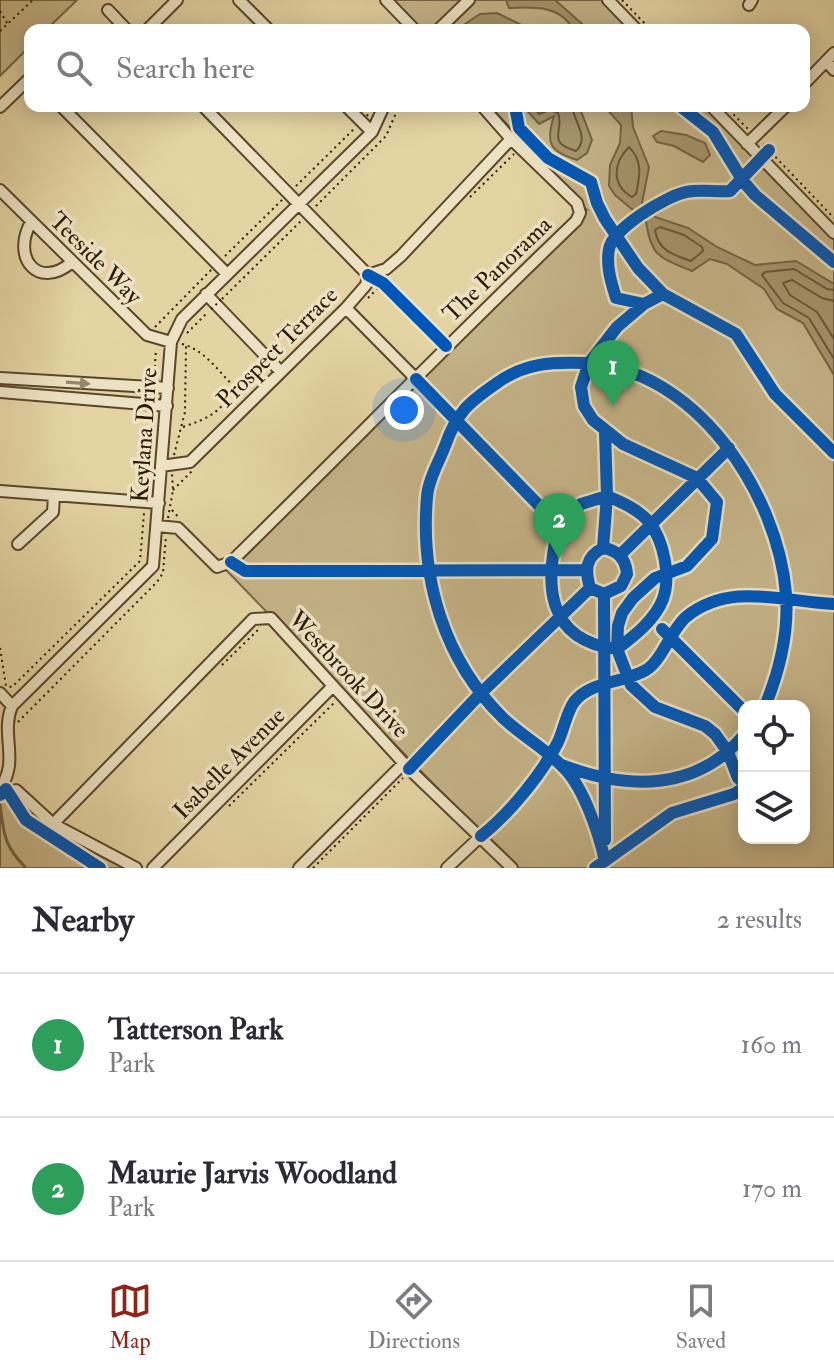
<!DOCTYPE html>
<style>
:root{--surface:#fff;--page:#f7f7f7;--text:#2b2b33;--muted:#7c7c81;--line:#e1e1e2;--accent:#8f2418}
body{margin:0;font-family:"IM FELL Double Pica",serif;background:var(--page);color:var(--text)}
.controls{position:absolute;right:24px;bottom:24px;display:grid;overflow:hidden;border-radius:16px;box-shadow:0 4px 20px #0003}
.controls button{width:72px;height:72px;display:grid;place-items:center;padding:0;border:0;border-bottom:2px solid var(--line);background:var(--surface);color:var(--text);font:40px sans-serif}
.you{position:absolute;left:404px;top:410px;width:28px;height:28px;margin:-20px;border:6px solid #fff;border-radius:50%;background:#1a73e8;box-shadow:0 0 0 12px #1a73e833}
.badge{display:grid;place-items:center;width:52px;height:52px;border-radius:50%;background:var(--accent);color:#fff;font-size:26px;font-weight:700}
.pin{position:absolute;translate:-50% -66px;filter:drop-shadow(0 2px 4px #0008)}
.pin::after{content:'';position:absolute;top:42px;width:28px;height:24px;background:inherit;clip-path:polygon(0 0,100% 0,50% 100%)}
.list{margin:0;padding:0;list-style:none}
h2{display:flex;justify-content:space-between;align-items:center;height:104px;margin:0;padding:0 32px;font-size:34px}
h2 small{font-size:26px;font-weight:400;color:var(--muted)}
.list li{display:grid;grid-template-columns:52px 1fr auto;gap:24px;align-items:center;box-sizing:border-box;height:144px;padding:0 32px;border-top:2px solid var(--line)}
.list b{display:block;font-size:30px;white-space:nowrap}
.list p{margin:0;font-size:26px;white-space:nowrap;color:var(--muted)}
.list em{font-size:26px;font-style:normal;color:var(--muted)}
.icon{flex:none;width:44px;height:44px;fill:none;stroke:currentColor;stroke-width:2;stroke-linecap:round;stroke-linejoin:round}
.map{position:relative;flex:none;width:834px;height:868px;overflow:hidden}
.search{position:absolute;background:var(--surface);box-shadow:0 4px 20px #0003;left:24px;right:24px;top:24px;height:88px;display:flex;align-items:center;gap:20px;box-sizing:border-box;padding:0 28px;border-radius:16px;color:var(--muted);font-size:30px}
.sheet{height:392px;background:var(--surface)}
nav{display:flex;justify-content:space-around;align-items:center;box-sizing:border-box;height:112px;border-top:2px solid var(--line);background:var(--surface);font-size:22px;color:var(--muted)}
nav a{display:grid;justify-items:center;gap:4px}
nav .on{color:var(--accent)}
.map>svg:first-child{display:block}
.green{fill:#c5b488;stroke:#786644;stroke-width:2;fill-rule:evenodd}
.water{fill:#a5946c;stroke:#756241;stroke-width:2}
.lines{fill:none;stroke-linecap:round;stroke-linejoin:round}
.shore{stroke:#685636;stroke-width:2}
.stream{stroke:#756241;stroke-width:3}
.street-casing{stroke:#5a4729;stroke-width:14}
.path{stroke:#2c1800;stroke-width:2;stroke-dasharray:2 4;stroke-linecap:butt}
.street{stroke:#ede3c4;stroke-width:10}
.path-bridge{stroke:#2c1800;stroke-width:2;stroke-dasharray:2 4;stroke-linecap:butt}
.cycleway-casing{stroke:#ede3c4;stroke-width:17}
.cycleway{stroke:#0057b8;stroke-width:12}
.oneway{fill:#96886c}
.labels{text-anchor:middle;stroke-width:7;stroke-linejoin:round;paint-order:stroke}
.street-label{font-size:24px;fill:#2c1800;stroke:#ede3c4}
</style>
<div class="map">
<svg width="834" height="868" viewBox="0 0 834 868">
<rect width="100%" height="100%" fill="#e4d4a4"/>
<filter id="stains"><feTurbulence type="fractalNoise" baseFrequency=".0025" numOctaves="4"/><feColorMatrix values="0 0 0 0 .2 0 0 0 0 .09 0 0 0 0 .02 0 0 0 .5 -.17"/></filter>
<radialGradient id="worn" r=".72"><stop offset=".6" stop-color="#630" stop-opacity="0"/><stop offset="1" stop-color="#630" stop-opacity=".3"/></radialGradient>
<path class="green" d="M0,0H77L46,30H30V46L0,76Z
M391,0H602L631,30H419Z
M490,106H704L834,240V868H515L227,571L587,210ZM744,706H804V838H744Z
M9,789L43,821L126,868H0V798Z"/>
<path class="water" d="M506,0H555L589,30H573C561,5 533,7 509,8Z
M497,13L528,28L530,30H464L465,24L480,14Z
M523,106H579L592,140L587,153L577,160C550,152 545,143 554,116L539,124Z
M604,106H631L633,127L649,167L642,203L655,217L688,228L717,247L755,265L796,261L834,284V375L803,323L777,309L764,289L727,264L710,259L692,271C660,258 651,257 646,221L615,195L609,186L610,165L620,143L621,125Z
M661,131L686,135L705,143L710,155L703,162L674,146L657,142L653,136Z"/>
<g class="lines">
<path class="shore" d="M533,106L539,114L550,110L558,113C565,131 545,142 576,151C590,138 574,122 572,106
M629,147C643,161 640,176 636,194L632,197C611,185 613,163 629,147Z
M660,227L684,235L702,247L703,251L691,261C674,255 658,251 655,230Z
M834,290L827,289L794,269L765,272L762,275L783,303L809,318L834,359
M834,301L822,298L792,280L783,283L790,295L817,312L834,339"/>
<path class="stream" d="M0,805C4,835 4,846 26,868"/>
<g class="street-casing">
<path id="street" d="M239,0L269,30
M386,0L415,30
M608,0L637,30
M749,5L752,0
M108,10L127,30
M147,30L177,0
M438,30L469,0
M826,61L834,70
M804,84L834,53
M61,106L226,273
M203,106L368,275
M346,106L372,132
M711,106L834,233
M0,107L30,78
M747,144L786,106
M0,190L147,335L171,342
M31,222C11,258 38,290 71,263
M206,294L281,372
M346,308L416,379
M0,378L168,388
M0,392L167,406
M161,466L190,462L346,308L366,285L368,275L386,269L401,256L511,139
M0,491L159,503
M157,526L178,528L217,567L231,562C346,449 459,333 576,221L580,213L577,203L511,139L482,106
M18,544L53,512L54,495
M0,693L12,706
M0,788C20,762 0,734 12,706L153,566L171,342L182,319L372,132L384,106
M16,790L53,824L136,868
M53,824L253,619L271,618L409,769L512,868
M153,868L333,686
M299,868L404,763
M447,868L481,836"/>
</g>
<path class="path" d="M622,0L651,30
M0,11L7,23
M0,31L33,0
M725,106L750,131
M367,116L372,106
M763,144L834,218
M296,186L354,129
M470,197L514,154
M316,206L386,136L399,106
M225,256L283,199
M368,298L386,280
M222,299L303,219
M155,327L212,269
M187,333L208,312
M182,344C209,351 223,380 244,395
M154,379L156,349
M183,427C206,419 224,412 232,388
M174,455L185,412L186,346
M173,490L192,471
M145,494L151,413
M172,510L179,518
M168,518L173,490L172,473
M0,648L6,686L12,687L140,561L144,513
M222,665L260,628
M18,722L157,582L163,573L166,536
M229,806L336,701
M313,868L403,778"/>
<use href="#street" class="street"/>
<path class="path-bridge" d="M211,309L221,300"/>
<g class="cycleway-casing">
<path id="cycleway" d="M515,106L519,128L548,158L591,182L597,203L605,219L638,268L663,294L736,334L775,394L834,453
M680,106L713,132L743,181L755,195L834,262
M368,275L383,283L446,346
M663,294L644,304L617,327L589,363L581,387L584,406L593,420L623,444L697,478L717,502L712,539L687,566L655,578L633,598L622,613L618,626L617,649L631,685L655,707L705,726L715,734L728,752L738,778L744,783
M644,304L616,298C611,282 606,266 609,249C612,229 666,196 686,192C700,189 716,192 730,191L769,150
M416,379L559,526C544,582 545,641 617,649C634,636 655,620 663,599C671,576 664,541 649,522C638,509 621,502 607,496L581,504L559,526
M603,548C618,550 626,559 627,574L621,586L604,594L590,588C585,570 585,557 603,548Z
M603,548L607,496L605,431
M620,555L729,448
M231,562L245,571L586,570
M604,594L605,840
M662,629L744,711
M562,765C626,790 696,792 744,735
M409,769L481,693L590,588
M0,795L6,789L26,820L100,868
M481,836C509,814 542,774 558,742C564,729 566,714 574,702C590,681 624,683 646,670C661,662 671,630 686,617C730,581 784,602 834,604
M605,861C599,834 584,788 564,768C546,749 522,736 503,718C444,660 420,579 427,497C428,480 439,462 445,446C457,412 468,403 497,383C525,363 551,362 583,363C694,366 778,493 786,594C789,634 780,670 765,706
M595,868L672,813L734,794L744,788"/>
</g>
<use href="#cycleway" class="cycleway"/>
</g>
<defs><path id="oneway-solid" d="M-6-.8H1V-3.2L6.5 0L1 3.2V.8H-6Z" transform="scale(2)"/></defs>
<use class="oneway" href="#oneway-solid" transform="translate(78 383) rotate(4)"/>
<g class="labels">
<g class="street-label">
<text transform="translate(96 258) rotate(45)" y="8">Teeside Way</text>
<text transform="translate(497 269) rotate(-44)" y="8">The Panorama</text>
<text transform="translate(277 347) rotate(-45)" y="8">Prospect Terrace</text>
<text transform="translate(144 435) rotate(-86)" y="8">Keylana Drive</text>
<text transform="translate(349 674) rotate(47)" y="8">Westbrook Drive</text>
<text transform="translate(229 763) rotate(-45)" y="8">Isabelle Avenue</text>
</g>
</g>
<rect width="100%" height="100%" filter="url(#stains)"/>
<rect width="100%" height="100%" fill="url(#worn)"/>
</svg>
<div class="controls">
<button><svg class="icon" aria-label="locate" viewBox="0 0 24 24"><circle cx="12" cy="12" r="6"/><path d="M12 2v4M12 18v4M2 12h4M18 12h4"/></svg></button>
<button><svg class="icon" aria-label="layers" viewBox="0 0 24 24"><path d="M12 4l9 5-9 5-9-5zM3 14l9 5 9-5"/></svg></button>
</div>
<div class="you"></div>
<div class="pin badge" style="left:613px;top:406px;background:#2e9e5b">1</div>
<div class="pin badge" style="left:559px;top:559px;background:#2e9e5b">2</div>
<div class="search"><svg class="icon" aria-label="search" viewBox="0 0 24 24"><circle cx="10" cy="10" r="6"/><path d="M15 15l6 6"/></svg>Search here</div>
</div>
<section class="sheet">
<h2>Nearby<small>2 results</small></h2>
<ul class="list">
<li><span class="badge" style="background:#2e9e5b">1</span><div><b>Tatterson Park</b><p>Park</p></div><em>160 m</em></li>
<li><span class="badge" style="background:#2e9e5b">2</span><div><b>Maurie Jarvis Woodland</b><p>Park</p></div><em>170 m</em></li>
</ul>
</section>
<nav>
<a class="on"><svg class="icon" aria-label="map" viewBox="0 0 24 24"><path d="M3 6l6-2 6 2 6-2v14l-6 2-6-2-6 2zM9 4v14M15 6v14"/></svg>Map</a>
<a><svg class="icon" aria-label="directions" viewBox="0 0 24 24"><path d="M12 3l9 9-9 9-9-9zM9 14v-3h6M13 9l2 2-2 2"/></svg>Directions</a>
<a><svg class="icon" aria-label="saved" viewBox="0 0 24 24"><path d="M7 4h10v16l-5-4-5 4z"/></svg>Saved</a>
</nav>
